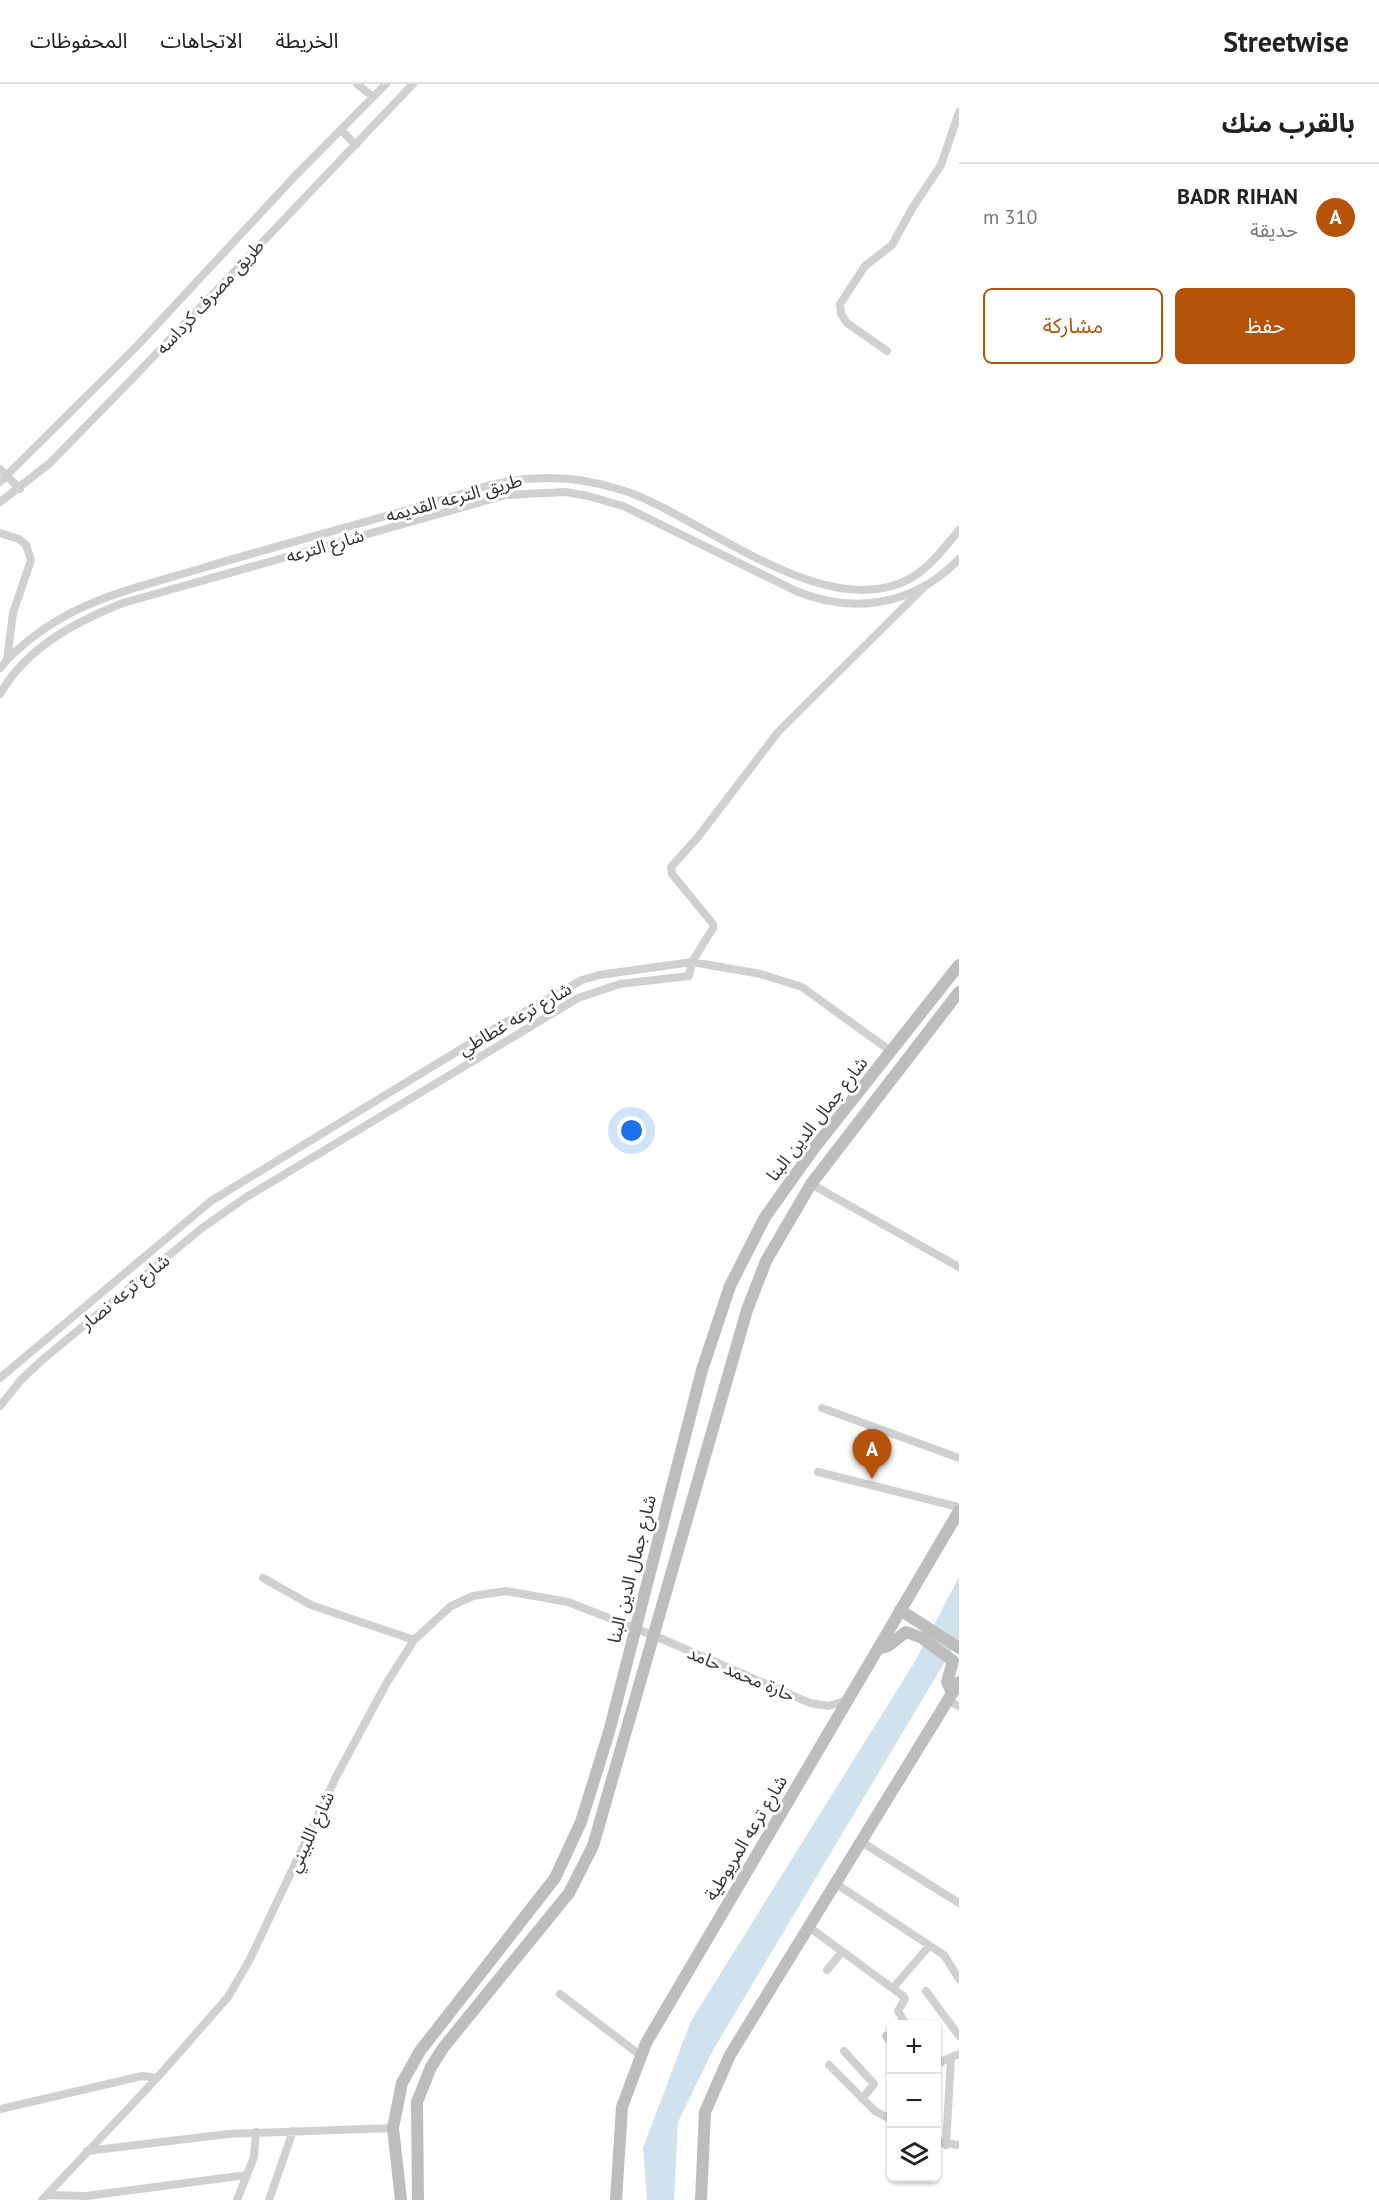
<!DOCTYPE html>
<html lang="ar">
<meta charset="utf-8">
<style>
:root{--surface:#fff;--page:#f2f2f2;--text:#222;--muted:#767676;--line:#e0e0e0;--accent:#b45309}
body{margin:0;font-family:"PT Sans","Noto Sans Arabic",sans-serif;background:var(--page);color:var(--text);direction:rtl}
.controls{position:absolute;right:18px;bottom:18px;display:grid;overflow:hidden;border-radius:9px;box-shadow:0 2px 4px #0004}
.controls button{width:54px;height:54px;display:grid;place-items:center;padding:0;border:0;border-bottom:2px solid var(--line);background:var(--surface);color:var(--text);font:30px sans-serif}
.you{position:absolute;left:632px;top:1047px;width:21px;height:21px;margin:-15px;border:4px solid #fff;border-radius:50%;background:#1a73e8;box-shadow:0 0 0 9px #1a73e833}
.badge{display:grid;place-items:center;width:39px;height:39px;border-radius:50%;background:var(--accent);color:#fff;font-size:20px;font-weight:700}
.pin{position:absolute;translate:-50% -50px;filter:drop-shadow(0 2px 3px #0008)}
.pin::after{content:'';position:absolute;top:32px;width:21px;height:18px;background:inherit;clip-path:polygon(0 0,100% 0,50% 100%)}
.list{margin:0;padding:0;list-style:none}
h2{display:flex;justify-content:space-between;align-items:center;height:78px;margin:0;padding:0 24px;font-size:26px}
h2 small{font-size:20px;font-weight:400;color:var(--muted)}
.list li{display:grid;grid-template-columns:39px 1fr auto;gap:18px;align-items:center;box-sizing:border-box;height:108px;padding:0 24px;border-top:2px solid var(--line)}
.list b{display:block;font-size:22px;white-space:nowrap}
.list p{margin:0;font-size:20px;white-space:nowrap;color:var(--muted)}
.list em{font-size:20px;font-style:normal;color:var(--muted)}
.actions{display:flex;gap:12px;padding:18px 24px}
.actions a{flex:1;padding:14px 0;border:2px solid var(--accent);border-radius:9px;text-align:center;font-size:21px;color:var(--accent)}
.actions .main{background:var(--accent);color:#fff}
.icon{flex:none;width:33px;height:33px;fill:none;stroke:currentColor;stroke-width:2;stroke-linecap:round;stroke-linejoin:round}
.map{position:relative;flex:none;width:959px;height:2116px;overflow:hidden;direction:ltr}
header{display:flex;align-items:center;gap:36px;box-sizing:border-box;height:84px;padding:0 30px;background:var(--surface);border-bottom:2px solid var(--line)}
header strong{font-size:28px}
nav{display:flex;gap:33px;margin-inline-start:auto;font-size:21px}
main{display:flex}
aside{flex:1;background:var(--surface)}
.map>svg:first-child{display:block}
.water{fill:#cfe2ee}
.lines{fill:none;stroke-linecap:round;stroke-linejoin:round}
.street{stroke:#d0d0d0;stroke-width:8}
.secondary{stroke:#bdbdbd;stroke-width:12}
.labels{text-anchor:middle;stroke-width:6;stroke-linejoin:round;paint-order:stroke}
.street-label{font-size:18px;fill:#333;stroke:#fff}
</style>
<header>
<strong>Streetwise</strong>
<nav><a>الخريطة</a><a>الاتجاهات</a><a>المحفوظات</a></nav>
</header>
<main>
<aside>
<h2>بالقرب منك<small></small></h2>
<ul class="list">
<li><span class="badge">A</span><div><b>BADR RIHAN</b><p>حديقة</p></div><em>310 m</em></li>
</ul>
<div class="actions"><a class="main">حفظ</a><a>مشاركة</a></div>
</aside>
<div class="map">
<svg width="959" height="2116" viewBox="0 0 959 2116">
<rect width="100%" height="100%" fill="#fff"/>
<path class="water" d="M959,1493V1554L713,1966L678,2038L674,2116H647L643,2064L691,1937L914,1579Z"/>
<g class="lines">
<path class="street" d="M357,0L373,13
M342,47L356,61
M887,267L847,239L841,230L840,220L865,182L892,161L913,123L941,81L959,28
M0,385L20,405
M0,398L136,263L295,92L386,0
M0,418L50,379L133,294L413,0
M0,449L19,455L26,461L31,476L13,529L7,576L0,584
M7,576C65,517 130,506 206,483C300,455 396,431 490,401C535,390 581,392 625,407C704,434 827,542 911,494C930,483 945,463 959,446
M0,610C26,564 75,538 123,519L506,411L565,408L588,412L623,422L796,507C854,531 915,521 959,475
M811,1100L959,1183
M0,1294L211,1117L499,942L582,896L599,891L692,878L761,890L802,903L892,968
M0,1322L21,1296L41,1277L202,1144L245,1114L578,914L620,900L689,892L692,878L713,844V840L672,790L671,783L698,753L778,648L923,504
M822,1324L959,1374
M818,1388L959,1423
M263,1494L311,1521L414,1556
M948,1617L959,1622
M860,1757L959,1819
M835,1799L944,1871L959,1895
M809,1843L903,1912L905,1915L898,1927L906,1940
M827,1886L842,1868
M893,1904L929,1862
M926,1907L959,1952
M560,1910L640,1971
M886,1952L892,1960
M844,1967L874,2000L862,2015
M936,1980L959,1970
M829,1981L875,2027L892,2036
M0,2025L142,1992L157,1994
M936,2058L959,2061
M946,2061L951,1974
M87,2067L228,2050L393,2044
M47,2111L86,2112L247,2091
M42,2116L157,1994L228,1913L250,1875L337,1691L386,1600L414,1556L451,1522L473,1512L506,1507L568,1518L655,1552L810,1619L828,1622L848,1616
M237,2116L254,2073L256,2048
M269,2116L293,2047"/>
<path class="secondary" d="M900,1526L959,1564
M878,1565L888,1562L906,1548L922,1554L953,1577L947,1598L952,1609
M401,2116L393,2044L402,1999L420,1967L555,1794L581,1738L609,1648L702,1286L730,1202L765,1133L815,1063L959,881
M418,2116L417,2018L431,1983L443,1964L569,1809L593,1762L747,1226L766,1177L811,1100L959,908
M616,2116L622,2023L646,1959L959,1427
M701,2116L705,2028L730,1971L959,1598"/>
</g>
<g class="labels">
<g class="street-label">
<text transform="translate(210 213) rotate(-47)" y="6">طريق مصرف كرداسه</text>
<text transform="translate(454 414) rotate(-15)" y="6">طريق الترعه القديمه</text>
<text transform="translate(325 462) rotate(-16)" y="6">شارع الترعه</text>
<text transform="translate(515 935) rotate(-30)" y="6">شارع ترعه غطاطي</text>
<text transform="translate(817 1035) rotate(-52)" y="6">شارع جمال الدين البنا</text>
<text transform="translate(125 1208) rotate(-39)" y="6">شارع ترعه نصار</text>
<text transform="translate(632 1485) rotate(-76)" y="6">شارع جمال الدين البنا</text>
<text transform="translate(741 1590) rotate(23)" y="6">حارة محمد حامد</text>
<text transform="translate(311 1748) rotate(-65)" y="6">شارع اللبيني</text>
<text transform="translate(746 1754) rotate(-59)" y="6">شارع ترعه المريوطية</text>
</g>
</g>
</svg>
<div class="controls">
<button>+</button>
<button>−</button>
<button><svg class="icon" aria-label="layers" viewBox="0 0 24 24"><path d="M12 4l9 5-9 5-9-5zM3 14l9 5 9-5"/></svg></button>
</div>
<div class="you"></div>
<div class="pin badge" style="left:872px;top:1395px">A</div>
</div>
</main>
